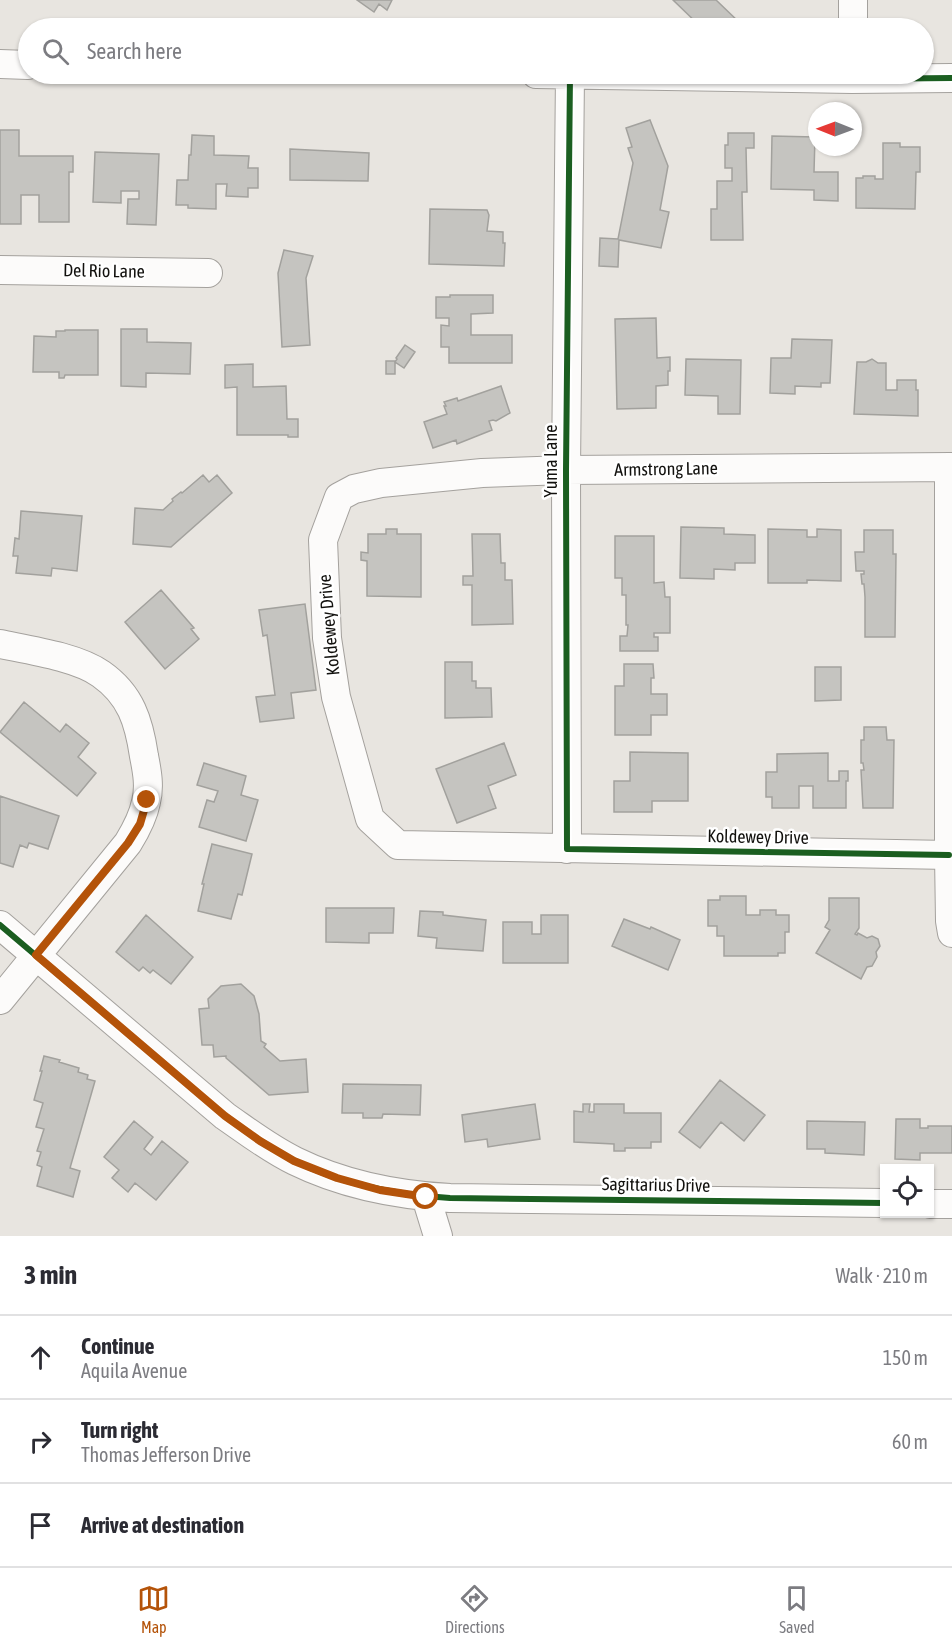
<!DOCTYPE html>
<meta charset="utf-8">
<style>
:root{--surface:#fff;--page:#f2f2f3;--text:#2b2b33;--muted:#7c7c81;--line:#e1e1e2;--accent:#b45309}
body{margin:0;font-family:"Asap Condensed",sans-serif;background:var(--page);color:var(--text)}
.controls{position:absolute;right:18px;bottom:18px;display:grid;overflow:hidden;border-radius:0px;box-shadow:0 2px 4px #0004}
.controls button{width:54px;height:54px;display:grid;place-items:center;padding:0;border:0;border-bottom:2px solid var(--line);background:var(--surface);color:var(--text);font:30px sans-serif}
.compass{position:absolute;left:808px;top:102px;width:54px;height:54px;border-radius:50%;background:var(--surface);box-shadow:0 2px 4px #0004;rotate:271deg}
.stop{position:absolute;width:18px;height:18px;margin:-14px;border:4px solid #b45309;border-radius:50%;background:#fff}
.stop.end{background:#b45309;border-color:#fff;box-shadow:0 2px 6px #0008}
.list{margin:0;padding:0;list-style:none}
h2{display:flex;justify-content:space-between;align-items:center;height:78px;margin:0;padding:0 24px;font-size:26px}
h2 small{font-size:20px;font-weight:400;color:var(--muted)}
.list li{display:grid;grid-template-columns:39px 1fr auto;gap:18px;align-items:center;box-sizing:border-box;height:84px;padding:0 24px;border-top:2px solid var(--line)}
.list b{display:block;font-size:22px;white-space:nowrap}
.list p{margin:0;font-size:20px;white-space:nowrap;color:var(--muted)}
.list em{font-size:20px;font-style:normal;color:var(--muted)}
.icon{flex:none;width:33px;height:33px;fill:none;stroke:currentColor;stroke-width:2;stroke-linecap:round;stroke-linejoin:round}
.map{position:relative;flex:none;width:952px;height:1236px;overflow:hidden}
.search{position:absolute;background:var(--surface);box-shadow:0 2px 4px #0004;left:18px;right:18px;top:18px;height:66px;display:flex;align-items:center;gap:15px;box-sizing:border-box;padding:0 21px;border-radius:33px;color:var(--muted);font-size:22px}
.sheet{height:330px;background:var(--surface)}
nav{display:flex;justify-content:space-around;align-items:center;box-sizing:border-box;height:84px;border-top:2px solid var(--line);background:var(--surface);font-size:16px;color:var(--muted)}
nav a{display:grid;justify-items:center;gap:3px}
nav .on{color:var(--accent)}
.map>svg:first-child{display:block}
.building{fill:#c5c4c0;stroke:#a2a19d;stroke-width:1.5}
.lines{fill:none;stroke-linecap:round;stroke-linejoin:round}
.minor-casing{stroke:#a4a19d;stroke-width:30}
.minor{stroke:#fcfbfa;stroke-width:28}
.cycleway-casing{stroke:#fff;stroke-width:10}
.cycleway{stroke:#1b5e20;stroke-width:6}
.route{stroke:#b45309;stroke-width:8}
.labels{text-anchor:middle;stroke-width:5;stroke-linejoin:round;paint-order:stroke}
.street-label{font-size:18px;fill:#12110e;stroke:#fff}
</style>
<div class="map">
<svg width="952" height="1236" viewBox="0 0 952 1236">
<rect width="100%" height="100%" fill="#e8e5e0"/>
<path class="building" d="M357,0H392L387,10L379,4L374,12Z
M673,0H716L740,23L768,22V28H702Z
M650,120L668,166L660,210L669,212L661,248L619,240L618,267L599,266L600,238L618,239L633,163L628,148L632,147L626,128Z
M0,130H19V156H73V172H69V222H39V195H21V224H0Z
M728,133H754V148H746L747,192H742L743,240H711V209H717V181H732V168H725V145H728Z
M192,135L214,136V155L249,156L248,168H258V188H248V197L226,196L227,184H216V209L188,208V205H176L177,180H188L189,155H191Z
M772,136L815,137L814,172H838V201L814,200V190L771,189Z
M883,143H900V147H920V172H916L915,209L856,208V178H863V176H875V179H883Z
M290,149L369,153L368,181L290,180Z
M95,152L159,154L156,225L127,224L128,199H139V191H121V203L93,202Z
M430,209L487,210L489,215L487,231L503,232V243H505L504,266L429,264Z
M284,250L313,256L306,278L310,345L282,347L278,273Z
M450,295H493V313L471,314V335H512V363H449V347H441V325L449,326V318H436V297H450Z
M656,318L657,358L670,357V371H668V385L656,386V408L617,409L615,319Z
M121,329H147V342L191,343L190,374L146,373V387L121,386Z
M65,330H98V375H65L64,378H59V372H33L34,336L56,337V331H65Z
M792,339L832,340L830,383H821V387L795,386V394L770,393L771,358H791Z
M405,345L415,352L404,368L395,362L397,359L396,358Z
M686,359L741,360L740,414H718V396L685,395Z
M872,359L878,363H886V390H897V380H916V390H918V416L854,414L857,362H866Z
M386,361H395V374H386Z
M253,364V387L286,386L287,419H298V437H288V435H237V387L225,388V365Z
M501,386L510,413L496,421L493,420L489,421L492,430L457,444L456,440L433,448L424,422L447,414L444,406H446L444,402L457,398L458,401Z
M203,475L209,482L217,475L232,493L171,547L133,544L135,508L163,510L173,501L172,499L181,492L182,493Z
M21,511L82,516L77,571L52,568L51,576L16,573L18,556H13L15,538L19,539Z
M681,527L724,528V534L755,535V563H735V570L714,569V579L680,578Z
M386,529H397V534H421V597L367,596V561L361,560V552L368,553V534H386Z
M768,529L807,530V537H817V529L841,530V581L807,580V583H768Z
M864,530H893V554H896L895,637H865V597L864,584H862L861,574H864V571H856L855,552H864Z
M472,534H500L501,563H505V580H512L513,624L472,625V585H463V576H473Z
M615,536H654V583L664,582L665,597H670V633H654V637H658V651H620V636H627L628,625H626V595H622V578H615Z
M161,590L194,628L191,629L199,639L165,669L125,622Z
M305,604L316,690L291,693L294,718L260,722L256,697L275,695L267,635L263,636L259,610Z
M445,662H472V681H476V688H491L492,717L445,718Z
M624,664H653L654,678H651V694H667V715H651V735H615V686H624Z
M815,667H841V700L815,701Z
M24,702L60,732L66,724L89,743L78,757L96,773L77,796L0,732Z
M864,727H886L887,740H894L893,808H863L861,770H864L863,763H861V740H864Z
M504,743L516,775L488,786L496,808L457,823L436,769Z
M630,752L688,753V801H652V812H614V781H630Z
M828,753V781H839V771H848V781H846V808H813V786H799V808H772V797H766V772H777V754Z
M204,763L246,776L241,795L258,800L246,841L199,827L207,800L214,802L218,791L197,785Z
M0,796L59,816L48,849L29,843L27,848L20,845L13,867L0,863Z
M212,844L252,854L242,895L238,894L231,919L198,911L204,884H202Z
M720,896H746V915H760V910H776V915H789V932H785V953H778V956H724V936H717V926H708V900H720Z
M829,898H859V928L855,934L857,935L858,933L867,938L872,936L878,939L880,946L876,952L877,957L872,966L867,967L861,979L816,953L830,930L825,927L829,920Z
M326,908H394L393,933H369V943L326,942Z
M420,911L443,912V915L486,920L483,951L436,948L437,938L418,936Z
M146,915L193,957L171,984L153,970L150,973L143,967L139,971L116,952Z
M541,915H568V963H503V922H532V934H541Z
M624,919L650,929L651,927L680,940L668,970L612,946Z
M241,984L254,996L259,1014L261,1041L266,1044L264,1047L280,1061L306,1059L308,1092L269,1095L226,1058V1056L214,1057L213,1045H202L199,1009L209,1008L208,999L221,986Z
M44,1056L60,1060L59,1062L79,1068L78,1072L88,1075L87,1079L95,1081L70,1168L80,1171L73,1197L37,1186L42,1167L37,1165L41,1152L37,1151L44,1129L36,1127L43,1103L34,1100L42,1071H40Z
M720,1080L765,1115L744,1141L721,1122L700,1148L679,1132Z
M343,1084L421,1085L420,1115L383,1114L382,1118H363V1113H342Z
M535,1104L540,1139L488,1147L487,1139L465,1142L462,1115Z
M583,1104H590L589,1112H594V1104H624V1113H661V1142H651V1148H625V1151H614V1144L574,1142V1111L583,1112Z
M896,1119H920V1128H928V1126H952V1153H920V1160L895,1159Z
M134,1121L153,1137L144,1149L151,1155L162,1141L188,1162L156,1200L135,1183L128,1192L112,1178L119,1170L104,1157Z
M807,1121L865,1122L864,1155L825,1153V1149H807Z"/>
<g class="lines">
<g class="minor-casing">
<path id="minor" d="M853,0V28
M0,64L28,65
M536,74L852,79L952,78
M0,270L208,273
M949,467V855L950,921L952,933
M0,644C29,650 77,657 101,674C131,695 139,722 144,756C147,771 150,787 146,802C143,817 136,830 128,843L0,1000
M567,849L566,470L570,74
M949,855L398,845L370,819L336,697L327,638L323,540L339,497L354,489L381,483L482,473L566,470L952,467
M0,925L225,1116C248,1132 270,1149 295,1161C344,1185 396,1195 450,1198L884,1203
M426,1197L438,1236
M930,1204H952"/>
</g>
<use href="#minor" class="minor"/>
<g class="cycleway-casing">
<path id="cycleway" d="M536,74L852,79L952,78
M570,74L566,470L567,849L949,855
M0,925L225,1116C248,1132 270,1149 295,1161C344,1185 396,1195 450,1198L884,1203"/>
</g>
<use href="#cycleway" class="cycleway"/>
</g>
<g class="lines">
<path class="route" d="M147,800L140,824L128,843L36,955L225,1116L260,1141L294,1161L337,1178L380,1190L426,1197"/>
</g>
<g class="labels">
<g class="street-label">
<text transform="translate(104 271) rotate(1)" y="6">Del Rio Lane</text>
<text transform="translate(551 461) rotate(-90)" y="6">Yuma Lane</text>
<text transform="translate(666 469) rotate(-1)" y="6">Armstrong Lane</text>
<text transform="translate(329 625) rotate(-95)" y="6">Koldewey Drive</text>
<text transform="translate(758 837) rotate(1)" y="6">Koldewey Drive</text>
<text transform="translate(656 1185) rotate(1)" y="6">Sagittarius Drive</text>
</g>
</g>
</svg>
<div class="controls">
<button><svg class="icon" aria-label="locate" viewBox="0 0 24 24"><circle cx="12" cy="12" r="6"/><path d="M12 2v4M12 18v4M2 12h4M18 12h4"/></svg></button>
</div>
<svg class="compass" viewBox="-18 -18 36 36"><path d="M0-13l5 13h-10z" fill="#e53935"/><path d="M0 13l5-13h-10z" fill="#7c7c81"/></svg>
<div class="stop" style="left:426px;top:1197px"></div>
<div class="stop end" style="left:147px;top:800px"></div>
<div class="search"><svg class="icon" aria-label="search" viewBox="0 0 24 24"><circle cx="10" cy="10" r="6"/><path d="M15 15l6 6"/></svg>Search here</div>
</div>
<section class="sheet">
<h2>3 min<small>Walk · 210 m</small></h2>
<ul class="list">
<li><svg class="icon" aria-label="ahead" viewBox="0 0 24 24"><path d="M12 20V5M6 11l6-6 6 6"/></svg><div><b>Continue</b><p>Aquila Avenue</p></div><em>150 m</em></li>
<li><svg class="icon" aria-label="right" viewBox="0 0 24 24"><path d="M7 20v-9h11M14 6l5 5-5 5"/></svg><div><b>Turn right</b><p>Thomas Jefferson Drive</p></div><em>60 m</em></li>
<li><svg class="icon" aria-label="arrive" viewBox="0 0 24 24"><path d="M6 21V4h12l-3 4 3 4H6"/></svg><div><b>Arrive at destination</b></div></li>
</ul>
</section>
<nav>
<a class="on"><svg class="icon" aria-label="map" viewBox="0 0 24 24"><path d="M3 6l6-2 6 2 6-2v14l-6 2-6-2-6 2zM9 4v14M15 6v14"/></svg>Map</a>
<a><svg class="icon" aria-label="directions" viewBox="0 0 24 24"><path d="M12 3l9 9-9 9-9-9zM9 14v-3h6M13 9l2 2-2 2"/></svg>Directions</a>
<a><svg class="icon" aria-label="saved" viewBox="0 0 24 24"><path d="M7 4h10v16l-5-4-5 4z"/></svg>Saved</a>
</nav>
